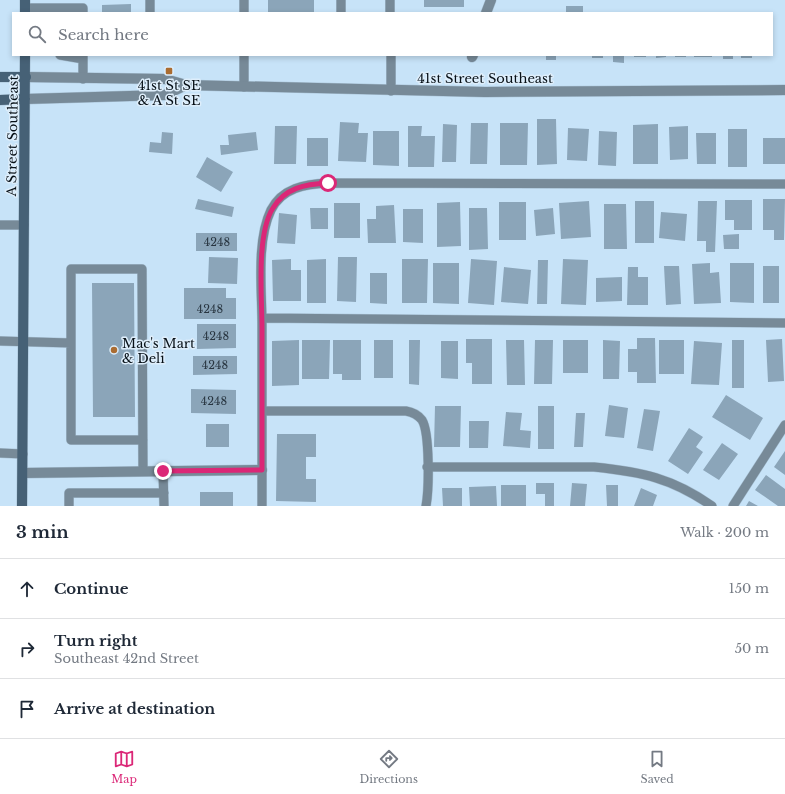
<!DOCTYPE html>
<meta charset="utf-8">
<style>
:root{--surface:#fff;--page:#f2f2f3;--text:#1f2937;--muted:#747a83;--line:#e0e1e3;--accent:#db2777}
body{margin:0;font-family:"Libre Baskerville",serif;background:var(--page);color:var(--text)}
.stop{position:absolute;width:12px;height:12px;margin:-9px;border:3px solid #db2777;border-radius:50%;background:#fff}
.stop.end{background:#db2777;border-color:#fff;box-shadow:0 1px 4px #0008}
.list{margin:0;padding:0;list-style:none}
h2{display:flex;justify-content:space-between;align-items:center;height:52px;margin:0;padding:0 16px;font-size:17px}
h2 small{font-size:13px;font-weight:400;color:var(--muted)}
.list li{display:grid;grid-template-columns:26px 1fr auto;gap:12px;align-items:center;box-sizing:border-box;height:60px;padding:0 16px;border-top:1px solid var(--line)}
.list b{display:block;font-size:15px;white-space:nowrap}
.list p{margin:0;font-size:13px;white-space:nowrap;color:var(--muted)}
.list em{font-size:13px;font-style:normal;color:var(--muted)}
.icon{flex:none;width:22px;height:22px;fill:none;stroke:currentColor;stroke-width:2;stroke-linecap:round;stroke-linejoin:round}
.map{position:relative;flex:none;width:785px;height:506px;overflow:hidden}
.search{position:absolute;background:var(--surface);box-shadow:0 2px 6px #0003;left:12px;right:12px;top:12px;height:44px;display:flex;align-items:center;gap:10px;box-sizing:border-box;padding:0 14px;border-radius:0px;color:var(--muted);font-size:15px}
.sheet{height:232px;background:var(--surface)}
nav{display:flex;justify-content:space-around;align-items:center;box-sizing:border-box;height:56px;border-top:1px solid var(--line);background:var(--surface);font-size:11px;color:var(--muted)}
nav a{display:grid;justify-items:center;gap:2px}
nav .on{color:var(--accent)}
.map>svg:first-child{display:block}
.building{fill:#8ba5b9}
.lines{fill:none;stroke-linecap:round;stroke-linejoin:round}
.lane-casing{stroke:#a8c1d4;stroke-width:10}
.street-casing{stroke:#a8c1d4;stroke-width:11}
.secondary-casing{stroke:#a8c1d4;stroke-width:11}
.lane{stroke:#778a98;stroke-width:9}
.street{stroke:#778a98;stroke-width:10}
.secondary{stroke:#466176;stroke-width:10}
.route{stroke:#db2777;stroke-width:5}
.poi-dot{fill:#aa6c31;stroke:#deeefb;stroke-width:1.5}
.labels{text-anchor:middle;stroke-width:3;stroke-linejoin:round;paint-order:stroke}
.number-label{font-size:11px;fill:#283540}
.street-label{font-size:13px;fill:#071017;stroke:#deeefb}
.poi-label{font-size:13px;fill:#071017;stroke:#deeefb}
</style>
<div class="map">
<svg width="785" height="506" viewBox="0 0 785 506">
<rect width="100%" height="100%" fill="#c7e3f8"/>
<path class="building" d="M268,0H314V13H268Z
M424,0H464V7H424Z
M131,4V13H102V5Z
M566,6H583V13H566Z
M546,55H556V60H546Z
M592,55H603V58H592Z
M613,55H624V63L613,62Z
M634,55H646V57H634Z
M656,55H666V57L656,58Z
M675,55H686V57H675Z
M694,55H712V57H694Z
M723,55H733V59H723Z
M741,55H752V58H741Z
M537,119H556L557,164L537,165Z
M340,122L359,123L358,133H368L366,162L338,161Z
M471,123H488L487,164H470Z
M500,123H528L527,165H500Z
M443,124L457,125L456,162H442Z
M658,124V164H633V125Z
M275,126H297L296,164H274Z
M408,126H422L421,136H435L434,167H408Z
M688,126V159L670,160L669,127Z
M568,128L589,129L587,161L567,160Z
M728,129H747V167H728Z
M373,131H399V166L373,165Z
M599,131L617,132L616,166L598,165Z
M162,132L173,133L172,154L149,152L150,142L161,143Z
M256,132L258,150L221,155L220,145H229L228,135Z
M696,133H716V164H697Z
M307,138H328V166H307Z
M763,138H785V164H763Z
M207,157L233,172L221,192L196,177Z
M198,199L234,207L232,217L195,209Z
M763,199H785L784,240H774V230H763Z
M725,200H752V230H734V220H725Z
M589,201L591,237L561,239L559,203Z
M635,201H654V243H635Z
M698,201H717L715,252H706V241H697Z
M460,202L461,246L437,247V203Z
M499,202H526V240H499Z
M334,203H360V238H334Z
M604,204H626L627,249H604Z
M394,205L396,243H368L367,219H376V206Z
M310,208H328V229H311Z
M469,208H487L488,249L469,250Z
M553,208L555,234L536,236L534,210Z
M403,209H423V243L403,242Z
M661,212L687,214L685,241L659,238Z
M279,213L297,215L295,244L277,243Z
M196,233H237V251H196Z
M739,234V249H724L723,235Z
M209,257L238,258L237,284L208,283Z
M338,257H357L356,302L337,301Z
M291,259V270H301V301H273L272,260Z
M326,259V303H307V260Z
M402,259H428L427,303H402Z
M471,259L497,261L494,305L468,303Z
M563,259L588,260L586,305L561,304Z
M538,260H548L547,304H537Z
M433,263H459V304L433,303Z
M710,263V273L719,272L721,303L694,304L692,264Z
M730,263H754V303L730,302Z
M664,266H679L681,304L666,305Z
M763,266H779V303H763Z
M504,267L531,270L528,304L501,302Z
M628,267H638V277H648V305H627Z
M370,273H387V304L370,303Z
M622,277V301L596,302V278Z
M92,283H134L135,417H93Z
M184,288H226V298H236V319H184Z
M197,324H236V348L197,349Z
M637,338H655L656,383H637V372H628V349H637Z
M466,339H492V384H472V363H466Z
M782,339L784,381L768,382L766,340Z
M299,340V385L272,386V341Z
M302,340H330L329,379H302Z
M333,340H361V380H342V374H333Z
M374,340H393V378H374Z
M409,340H420L419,385L409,384Z
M506,340H524L525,385H507Z
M535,340H553L552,384H534Z
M563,340H588V373H563Z
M603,340L620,341L619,379H603Z
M659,340H684V374H659Z
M732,340H744V388H732Z
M441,341H458V379L441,378Z
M694,341L722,343L719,385L691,384Z
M193,356H237V374L193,375Z
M191,389L236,390V414L191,413Z
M726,395L763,418L750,440L712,417Z
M609,405L628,408L624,438L605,436Z
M435,406H461L460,447H434Z
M538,406H554V449H538Z
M644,409L660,411L653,451L637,448Z
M506,412L522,413L520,430L531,431L530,448L503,446Z
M576,413H585L583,447H574Z
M469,421H489L488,448H469Z
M206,424H229V447H206Z
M689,428L703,437L696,447L703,452L688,474L668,461Z
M277,434H316V457H306V479H316V502L276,501Z
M722,443L738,454L719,480L703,470Z
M785,451V475L774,467Z
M766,475L785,489V506H778L755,490Z
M536,483H554V506H545V494H536Z
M572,483L587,484L585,506H570Z
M501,485H526V506H501Z
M606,485H618V506H607Z
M496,486L497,506H470L469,487Z
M442,488H462V506H443Z
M641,488L657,495L653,506H634Z
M200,492H233V506H200Z
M749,501L758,506H746Z"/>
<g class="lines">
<g class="lane-casing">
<path id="lane" d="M244,0V13
M341,0V13
M390,0V13
M25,8H83V13
M150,13V0
M60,55L83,59
M83,55V79
M244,55V87
M391,55V91
M0,225H24
M262,318L785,323
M0,341L71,343V269H142L143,471
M71,343V440H143
M262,411H406C412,412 418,415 422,420C430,433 429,490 426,506
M0,453L23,454
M427,467H594C642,472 672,478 712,506
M163,471L164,506
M69,506V493H164
M262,506C262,445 262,385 262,324C262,291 256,241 271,210C282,188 305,184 328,183L785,184
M733,506L785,425"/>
</g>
<g class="street-casing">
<path id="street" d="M486,13L491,0
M472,57L473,55
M26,77L165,79L186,85L485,92L785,90
M25,99L165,95L186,85
M23,473L262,470"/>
</g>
<g class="secondary-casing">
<path id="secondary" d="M25,0V13
M0,77H26
M0,100L25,99
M22,506L25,55"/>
</g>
<use href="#lane" class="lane"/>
<use href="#street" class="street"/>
<use href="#secondary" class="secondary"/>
</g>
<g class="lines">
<path class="route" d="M163,471L262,470C262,423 262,376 262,329C262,298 256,234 273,208C285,188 305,184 328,183"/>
</g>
<g class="poi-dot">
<rect x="165" y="67" width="8" height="8" rx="2"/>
<circle cx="114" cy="350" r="4"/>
</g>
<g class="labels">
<g class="number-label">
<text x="217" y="246">4248</text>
<text x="210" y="313">4248</text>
<text x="216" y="340">4248</text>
<text x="215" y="369">4248</text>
<text x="214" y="405">4248</text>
</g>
<g class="street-label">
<text x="485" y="83">41st Street Southeast</text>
<text transform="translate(12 136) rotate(-89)" y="5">A Street Southeast</text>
</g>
<g class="poi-label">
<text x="169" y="90">41st St SE<tspan x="169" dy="15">&amp; A St SE</tspan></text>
<text x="122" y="348" text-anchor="start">Mac's Mart<tspan x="122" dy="15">&amp; Deli</tspan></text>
</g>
</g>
</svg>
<div class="stop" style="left:328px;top:183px"></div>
<div class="stop end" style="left:163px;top:471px"></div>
<div class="search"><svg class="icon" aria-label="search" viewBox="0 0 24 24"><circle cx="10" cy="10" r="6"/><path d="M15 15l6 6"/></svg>Search here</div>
</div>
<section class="sheet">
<h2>3 min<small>Walk · 200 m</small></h2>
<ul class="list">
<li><svg class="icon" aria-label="ahead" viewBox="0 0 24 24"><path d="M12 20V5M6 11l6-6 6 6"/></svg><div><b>Continue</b></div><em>150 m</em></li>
<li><svg class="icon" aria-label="right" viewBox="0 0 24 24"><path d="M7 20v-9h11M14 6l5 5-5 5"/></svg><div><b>Turn right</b><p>Southeast 42nd Street</p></div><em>50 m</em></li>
<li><svg class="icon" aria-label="arrive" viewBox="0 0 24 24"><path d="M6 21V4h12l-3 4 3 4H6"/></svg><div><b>Arrive at destination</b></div></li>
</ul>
</section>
<nav>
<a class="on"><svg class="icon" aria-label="map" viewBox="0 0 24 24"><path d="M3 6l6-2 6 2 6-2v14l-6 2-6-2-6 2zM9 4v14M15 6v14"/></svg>Map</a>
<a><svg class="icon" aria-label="directions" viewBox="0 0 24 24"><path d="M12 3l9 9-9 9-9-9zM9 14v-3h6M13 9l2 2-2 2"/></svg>Directions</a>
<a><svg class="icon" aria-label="saved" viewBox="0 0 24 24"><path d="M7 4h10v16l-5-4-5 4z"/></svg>Saved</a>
</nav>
